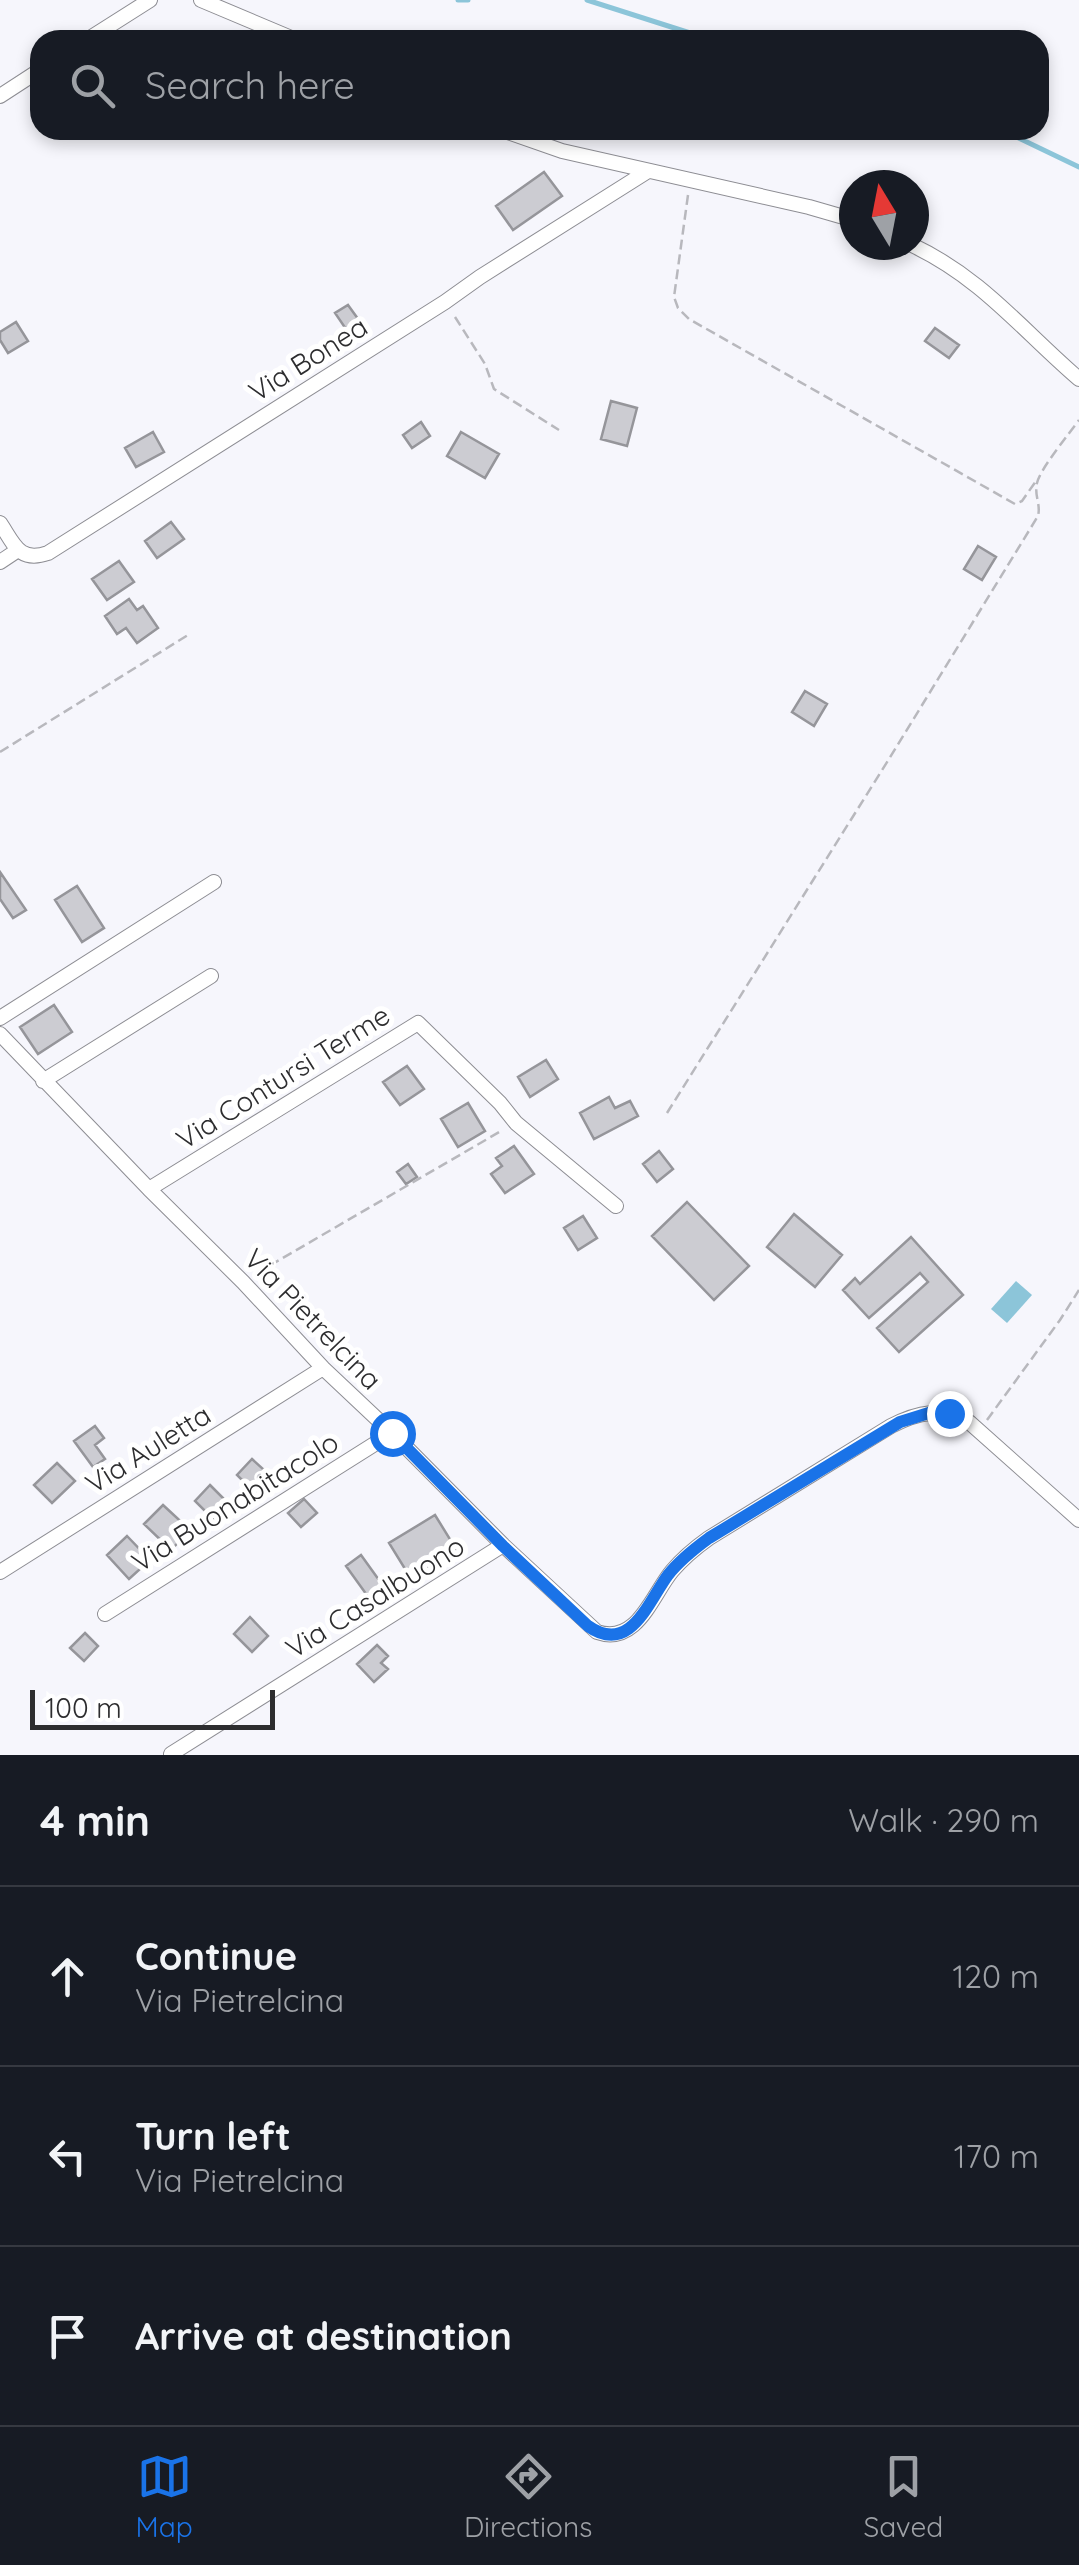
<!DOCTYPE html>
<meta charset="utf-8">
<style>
:root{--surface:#171b24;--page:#242831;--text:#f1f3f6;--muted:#9ea1a6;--line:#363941;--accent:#1a73e8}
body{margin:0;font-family:Quicksand,sans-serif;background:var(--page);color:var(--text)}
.compass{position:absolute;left:839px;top:170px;width:90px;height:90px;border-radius:50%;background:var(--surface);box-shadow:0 5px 15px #0003;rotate:350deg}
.scale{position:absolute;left:30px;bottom:25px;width:245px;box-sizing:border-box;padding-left:10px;border:5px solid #2d2d2f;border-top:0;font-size:28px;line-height:35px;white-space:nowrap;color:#2d2d2f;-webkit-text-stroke:8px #fff;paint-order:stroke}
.stop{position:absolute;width:30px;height:30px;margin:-22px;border:8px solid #1a73e8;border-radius:50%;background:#fff}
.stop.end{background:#1a73e8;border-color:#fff;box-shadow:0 2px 10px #0008}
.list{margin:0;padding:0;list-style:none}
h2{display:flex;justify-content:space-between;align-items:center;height:130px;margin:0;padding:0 40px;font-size:42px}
h2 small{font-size:32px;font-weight:400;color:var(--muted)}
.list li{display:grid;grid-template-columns:65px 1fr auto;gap:30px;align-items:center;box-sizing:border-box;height:180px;padding:0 40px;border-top:2px solid var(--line)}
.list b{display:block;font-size:38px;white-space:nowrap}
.list p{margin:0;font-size:32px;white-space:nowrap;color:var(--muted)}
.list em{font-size:32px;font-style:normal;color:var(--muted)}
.icon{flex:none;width:55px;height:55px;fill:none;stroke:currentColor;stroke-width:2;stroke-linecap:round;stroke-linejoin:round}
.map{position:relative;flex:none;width:1079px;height:1755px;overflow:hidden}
.search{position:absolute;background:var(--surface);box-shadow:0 5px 15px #0003;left:30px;right:30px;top:30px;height:110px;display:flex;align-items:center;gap:25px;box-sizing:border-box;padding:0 35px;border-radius:30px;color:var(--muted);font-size:38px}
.sheet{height:670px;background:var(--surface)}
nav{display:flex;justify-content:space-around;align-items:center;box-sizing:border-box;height:140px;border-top:2px solid var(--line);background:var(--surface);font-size:28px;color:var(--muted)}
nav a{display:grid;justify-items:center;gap:5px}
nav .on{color:var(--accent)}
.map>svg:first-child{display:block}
.water{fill:#8cc5d9}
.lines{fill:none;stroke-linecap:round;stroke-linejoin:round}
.stream{stroke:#8cc5d9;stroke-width:5}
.building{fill:#ccccd2;stroke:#95959a;stroke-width:2.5}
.street-casing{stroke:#8d8d93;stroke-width:16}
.path{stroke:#b8b8bd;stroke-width:2.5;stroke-dasharray:10 5;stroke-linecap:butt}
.street{stroke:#fff;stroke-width:14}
.route{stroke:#1a73e8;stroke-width:12}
.labels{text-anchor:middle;stroke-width:10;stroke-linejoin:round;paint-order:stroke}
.street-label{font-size:28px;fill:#2d2d2f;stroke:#fff}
</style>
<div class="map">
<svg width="1079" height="1755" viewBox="0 0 1079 1755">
<rect width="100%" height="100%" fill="#f6f6fc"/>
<path class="water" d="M1016,1281L1032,1295L1007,1323L991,1309Z"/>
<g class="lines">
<path class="stream" d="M458,0H468
M587,0L712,40
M1002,130L1079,167"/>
</g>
<path class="building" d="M544,172L562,196L513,230L496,206Z
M348,305L361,323L348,332L335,313Z
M16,322L28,341L8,353L0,340V332Z
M935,328L959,345L949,358L925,341Z
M611,401L637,408L627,446L601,439Z
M421,422L430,436L412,448L403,435Z
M153,432L164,452L136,467L125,448Z
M461,432L499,454L485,478L447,456Z
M171,522L184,539L157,558L145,541Z
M978,546L996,557L982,580L964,569Z
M119,561L134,582L107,600L92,579Z
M129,599L137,610L143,606L158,628L137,643L126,628L117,634L105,616Z
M805,691L827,704L814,726L792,712Z
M0,872L26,910L13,918L0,899Z
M77,886L104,928L82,942L55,900Z
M54,1005L72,1032L38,1054L20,1027Z
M546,1060L558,1079L530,1097L518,1077Z
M407,1066L424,1089L400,1105L383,1082Z
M609,1097L615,1108L630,1101L638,1116L594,1139L580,1113Z
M468,1103L485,1131L458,1147L441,1119Z
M514,1146L534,1174L505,1193L491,1174L502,1166L496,1158Z
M659,1151L673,1169L657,1182L643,1164Z
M408,1164L417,1177L406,1184L397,1172Z
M687,1202L749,1266L714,1300L652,1236Z
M794,1214L842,1255L815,1287L767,1247Z
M583,1216L597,1238L578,1250L564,1228Z
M911,1237L963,1295L899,1352L877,1328L928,1282L920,1273L869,1318L843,1290L855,1278L860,1284Z
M95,1426L104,1438L95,1445L105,1459L93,1467L74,1441Z
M252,1459L274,1479L258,1496L237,1475Z
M57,1463L75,1481L52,1503L34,1485Z
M210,1485L230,1505L215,1521L195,1501Z
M304,1499L317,1513L301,1527L288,1513Z
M163,1505L190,1530L171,1550L144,1524Z
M435,1515L456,1549L410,1577L389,1543Z
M127,1536L150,1560L129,1579L107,1555Z
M361,1555L384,1587L369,1598L346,1566Z
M250,1617L268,1636L252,1652L234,1634Z
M85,1633L98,1646L84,1661L70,1648Z
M377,1645L388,1656L381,1663L388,1669L374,1682L357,1664Z"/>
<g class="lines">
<g class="street-casing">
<path id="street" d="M201,0L296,40
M87,40L150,0
M0,96L40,70
M502,130L562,151L809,207L854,220
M912,245C982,278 1022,330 1079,379
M0,523C14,544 19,563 48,553L445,302L480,277L648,171
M0,562L18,550
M0,1018L214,882
M0,1034L149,1189L243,1282L323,1368L392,1433L503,1545L597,1632C637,1646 652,1595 672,1571C683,1558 695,1548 709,1538L891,1426C918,1412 942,1407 969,1422L1079,1520
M43,1081L211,976
M149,1189L418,1023L500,1103L516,1123L616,1206
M0,1572L323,1368
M105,1614L392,1433
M171,1754L503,1545"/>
</g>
<path class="path" d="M688,195L674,297L678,308L689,319L1015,504L1022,501L1036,481
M455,317L485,364L494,389L559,430
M0,752L188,635
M667,1113L889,759L1038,516C1041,504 1034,496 1037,483C1040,469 1069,434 1079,420
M257,1273L501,1131
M987,1420L1060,1320L1079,1290"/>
<use href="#street" class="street"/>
</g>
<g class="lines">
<path class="route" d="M392,1433L503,1546L588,1626C630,1656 648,1602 668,1575C679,1561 694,1549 709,1538L900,1422L932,1412L949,1413"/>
</g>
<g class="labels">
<g class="street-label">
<text transform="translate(308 359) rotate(-32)" y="10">Via Bonea</text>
<text transform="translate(283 1077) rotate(-32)" y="10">Via Contursi Terme</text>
<text transform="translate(313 1319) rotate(46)" y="10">Via Pietrelcina</text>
<text transform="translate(148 1449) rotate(-32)" y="10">Via Auletta</text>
<text transform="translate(235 1502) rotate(-32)" y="10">Via Buonabitacolo</text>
<text transform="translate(375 1597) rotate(-32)" y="10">Via Casalbuono</text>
</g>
</g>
</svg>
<svg class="compass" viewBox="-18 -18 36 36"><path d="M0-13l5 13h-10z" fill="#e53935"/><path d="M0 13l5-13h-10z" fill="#9ea1a6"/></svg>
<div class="scale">100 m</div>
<div class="stop" style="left:392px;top:1433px"></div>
<div class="stop end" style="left:949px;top:1413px"></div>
<div class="search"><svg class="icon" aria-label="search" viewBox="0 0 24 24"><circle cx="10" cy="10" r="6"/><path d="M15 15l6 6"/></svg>Search here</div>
</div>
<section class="sheet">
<h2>4 min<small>Walk · 290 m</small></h2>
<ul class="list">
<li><svg class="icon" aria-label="ahead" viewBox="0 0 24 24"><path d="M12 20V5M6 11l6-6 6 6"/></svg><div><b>Continue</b><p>Via Pietrelcina</p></div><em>120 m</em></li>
<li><svg class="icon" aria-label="left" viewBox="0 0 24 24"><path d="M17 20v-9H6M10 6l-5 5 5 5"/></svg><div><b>Turn left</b><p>Via Pietrelcina</p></div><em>170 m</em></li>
<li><svg class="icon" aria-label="arrive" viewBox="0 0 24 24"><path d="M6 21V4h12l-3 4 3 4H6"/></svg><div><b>Arrive at destination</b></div></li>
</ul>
</section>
<nav>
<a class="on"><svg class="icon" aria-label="map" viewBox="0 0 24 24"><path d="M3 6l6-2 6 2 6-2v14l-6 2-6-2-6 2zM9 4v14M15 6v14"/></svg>Map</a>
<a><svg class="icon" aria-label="directions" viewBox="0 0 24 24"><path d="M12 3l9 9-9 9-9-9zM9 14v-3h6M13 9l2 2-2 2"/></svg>Directions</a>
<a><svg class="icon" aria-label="saved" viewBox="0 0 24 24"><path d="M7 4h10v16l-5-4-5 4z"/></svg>Saved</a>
</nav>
